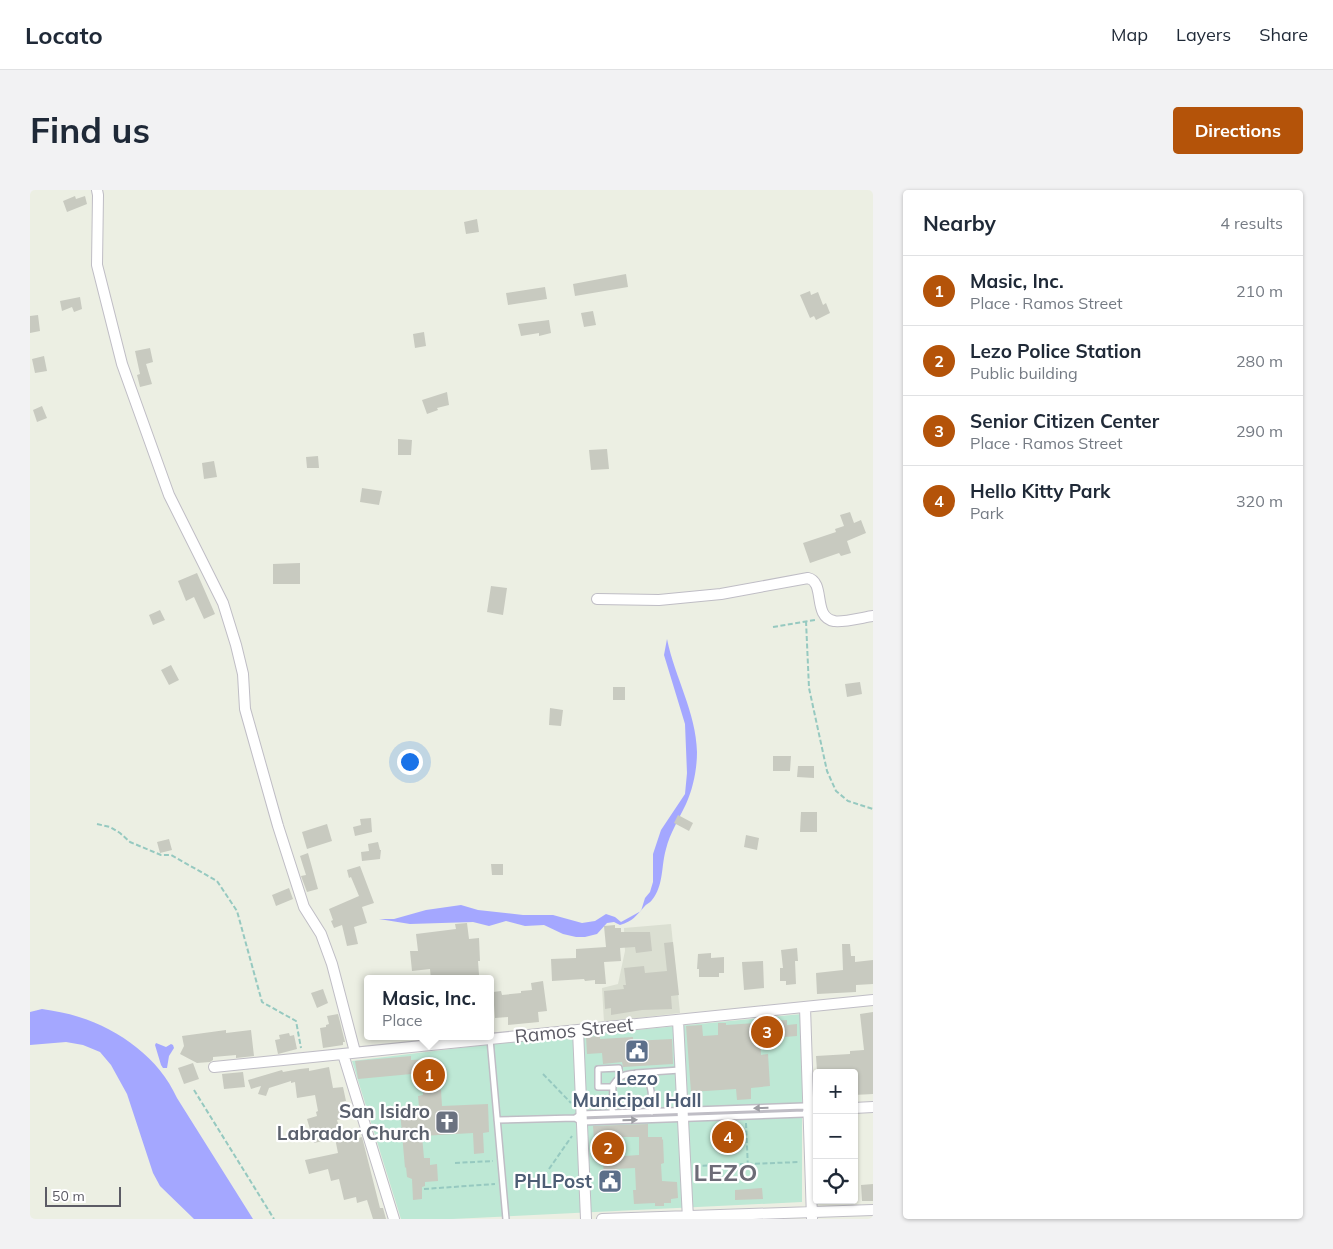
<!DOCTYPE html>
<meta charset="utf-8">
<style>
:root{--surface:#fff;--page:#f2f2f3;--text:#1f2937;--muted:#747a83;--line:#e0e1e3;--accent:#b45309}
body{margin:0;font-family:Mulish,sans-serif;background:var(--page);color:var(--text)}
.controls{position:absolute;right:15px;bottom:15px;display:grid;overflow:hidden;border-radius:5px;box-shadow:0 1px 4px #0004}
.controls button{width:45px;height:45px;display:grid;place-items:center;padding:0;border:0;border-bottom:1px solid var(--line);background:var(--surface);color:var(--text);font:25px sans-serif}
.scale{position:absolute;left:15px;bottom:12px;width:76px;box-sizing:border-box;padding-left:5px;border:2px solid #5c5b65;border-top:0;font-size:14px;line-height:18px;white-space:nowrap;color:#5c5b65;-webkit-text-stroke:4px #fff;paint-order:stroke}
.you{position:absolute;left:379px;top:571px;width:18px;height:18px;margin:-12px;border:4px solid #fff;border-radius:50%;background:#1a73e8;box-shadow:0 0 0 8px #1a73e833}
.badge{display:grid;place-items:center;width:32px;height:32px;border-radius:50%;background:var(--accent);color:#fff;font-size:16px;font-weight:700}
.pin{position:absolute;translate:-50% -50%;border:2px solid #fff;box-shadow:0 1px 5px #0006}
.popup{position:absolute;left:334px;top:785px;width:130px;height:65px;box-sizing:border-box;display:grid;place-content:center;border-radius:5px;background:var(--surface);filter:drop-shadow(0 1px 4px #0005);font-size:16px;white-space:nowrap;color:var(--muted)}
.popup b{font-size:19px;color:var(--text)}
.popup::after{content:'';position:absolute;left:50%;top:100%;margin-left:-10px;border:10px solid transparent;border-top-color:var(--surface)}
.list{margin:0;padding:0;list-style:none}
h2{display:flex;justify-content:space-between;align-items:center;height:65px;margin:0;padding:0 20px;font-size:21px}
h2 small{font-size:16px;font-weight:400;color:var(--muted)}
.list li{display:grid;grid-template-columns:32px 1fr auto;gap:15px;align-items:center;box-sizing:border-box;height:70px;padding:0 20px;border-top:1px solid var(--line)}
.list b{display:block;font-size:19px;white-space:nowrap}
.list p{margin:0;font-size:16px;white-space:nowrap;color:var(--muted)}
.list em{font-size:16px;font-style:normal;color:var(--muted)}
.icon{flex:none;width:28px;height:28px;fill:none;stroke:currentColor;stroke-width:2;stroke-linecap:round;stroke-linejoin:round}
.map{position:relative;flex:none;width:843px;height:1029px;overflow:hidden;border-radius:5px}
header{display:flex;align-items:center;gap:30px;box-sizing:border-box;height:70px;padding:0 25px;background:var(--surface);border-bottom:1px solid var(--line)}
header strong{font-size:24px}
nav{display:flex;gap:28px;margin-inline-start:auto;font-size:18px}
.intro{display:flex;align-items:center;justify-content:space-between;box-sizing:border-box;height:120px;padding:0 30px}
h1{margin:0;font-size:35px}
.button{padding:12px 22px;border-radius:5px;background:var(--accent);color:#fff;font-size:18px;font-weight:700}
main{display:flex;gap:30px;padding:0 30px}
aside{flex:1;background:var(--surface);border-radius:5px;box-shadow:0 1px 4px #0004}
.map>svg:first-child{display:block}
.education{fill:#dbdfd2}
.green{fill:#bee8d5}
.water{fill:#a4a7ff}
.building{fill:#c8cac0;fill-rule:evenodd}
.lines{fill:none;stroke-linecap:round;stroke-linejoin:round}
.lane-casing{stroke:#bfbdc5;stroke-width:8}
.street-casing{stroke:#bfbdc5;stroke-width:12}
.path{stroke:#96c9c0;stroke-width:2;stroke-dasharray:5 2.5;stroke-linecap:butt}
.lane{stroke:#fff;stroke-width:5}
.street{stroke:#fff;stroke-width:10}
.oneway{fill:#9d9da3}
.labels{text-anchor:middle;stroke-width:4.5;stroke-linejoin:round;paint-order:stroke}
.street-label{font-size:19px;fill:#5c5b65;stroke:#fff}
.service-label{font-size:19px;font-weight:bold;fill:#4e5e75;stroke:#fff}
.worship-label{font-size:19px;font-weight:bold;fill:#5b616d;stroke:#fff;text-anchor:end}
.district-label{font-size:24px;font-weight:bold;letter-spacing:1px;fill:#6d6c77;stroke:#fff}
</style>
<header>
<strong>Locato</strong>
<nav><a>Map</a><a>Layers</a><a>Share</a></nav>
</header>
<div class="intro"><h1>Find us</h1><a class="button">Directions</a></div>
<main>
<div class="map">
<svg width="843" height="1029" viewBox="0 0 843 1029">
<rect width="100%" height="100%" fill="#ecefe3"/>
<path class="education" d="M641,734L650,823L574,832L572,798L588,794L595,761L594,738Z"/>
<path class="green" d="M772,824V1012L422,1029H371L322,871L470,853Z"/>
<path class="water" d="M637,449C645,488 666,522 667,562C667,579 663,599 656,614C649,629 640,643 636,659C631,676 634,695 622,710C620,713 616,714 614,717C606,726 603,731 590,735L584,732L577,733L567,744L555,747H546L533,744L514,735L495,736L476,731L459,736L443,732L380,734L349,729H364L396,720L431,715L448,720L493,725H523L552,733L565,731L576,724L585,727L591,732L611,721L615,708L620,702L623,692V664L631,640L655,604L657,583L655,534L634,465Z
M12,819C24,821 37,823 49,827C90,840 129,868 147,908L223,1029H164L130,996L123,983L97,904L81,875L70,862L53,855L36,852L0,855V822Z
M126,853L136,857L141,854L143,855L144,858L139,866L137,878H133L131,875L125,855Z"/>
<path class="building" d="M45,6L46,9L55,6L57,14L37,22L33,11Z
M447,29L449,42L436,44L434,32Z
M596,84L598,97L545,106L543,94Z
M515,97L517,109L478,115L476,103Z
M780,101L781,105L788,102L793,115L796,113L800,123L786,130L784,126L780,128L770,105Z
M50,107L52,119L44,122L42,117L32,121L30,111Z
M563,121L566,135L554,137L551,123Z
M8,125L10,141L0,143V126Z
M519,130L521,143L509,146V143L491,146L488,134Z
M394,142L396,156L385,158L383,144Z
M120,158L123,172L116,174L122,194L110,197L107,185L110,184L105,161Z
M14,166L17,181L5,183L2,169Z
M417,202L419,215L407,218L408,220L397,224L392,210Z
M12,216L17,228L7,232L3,220Z
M368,249L382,250L381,265H368Z
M577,259L579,279L561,280L559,260Z
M288,266L289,278H277L276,267Z
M184,271L187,287L174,289L172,273Z
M332,298L352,301L349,315L330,312Z
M820,322L824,333L831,330L836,343L817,351L821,363L811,366L809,363L780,373L773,353L806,342L805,339L814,336L810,325Z
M270,373V394H243V374Z
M167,383L185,424L174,429L164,407L156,411L148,391Z
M461,396L477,398L473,425L457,422Z
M130,420L135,430L123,435L119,425Z
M141,475L149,490L139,495L131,480Z
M830,492L832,504L817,507L815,494Z
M583,497H595V510H583Z
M520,518L533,520L531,536L519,535Z
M743,566H761L760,581H743Z
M768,576H784V588L767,587Z
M771,622H787V642H770Z
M648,625L663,633L659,641L644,633Z
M341,628L342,642L325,646L323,637L331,635L330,629Z
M297,634L302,651L277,659L272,642Z
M716,645L729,648L727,660L714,657Z
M139,649L142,660L130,663L127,652Z
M348,652L350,660H351L350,669L332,671L331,662L339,661L338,654Z
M278,663L288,699L277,702L271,686L276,685L270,666Z
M461,674H473V685H462Z
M330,676L344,713L332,717L337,733L324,737L328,754L317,756L312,735L304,738L301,731L303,730L299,719L329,706L321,687L319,688L317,680Z
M259,698L263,709L246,716L242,705Z
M437,733L439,749L449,748L450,771H448L449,785L420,789H401L400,779L382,781L380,761H388L386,744L426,739L425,734Z
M585,735V738H591V742H620L622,761L606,763L605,757L590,758L591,771L574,772L576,794H565V790L555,791L554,789L522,791L521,769L546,768V759L576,757L574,736Z
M643,752L649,805L641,806L642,819L612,820L581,825V818L575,819L574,801L594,799L593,795H596L594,778L614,776L615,783L637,781L634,753Z
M812,754H820L821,766H825V772L843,770V794L826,795V802L787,804L786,783L813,780Z
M767,758L768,771H765L766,794L756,795V791H750V778H753L751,760Z
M681,763V768L694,767V783H689V787H669V779H667L668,764Z
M733,771L734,798L714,800L712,772Z
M513,791L517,821L508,822L509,832L478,835V827L465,828L463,802L471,801L472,805L491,803V801L502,800L501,793Z
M293,799L298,813L287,818L281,803Z
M843,822V904L824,905V883L787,881L786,866L820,864V861L834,860L830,824Z
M308,824L315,852H313V855L293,858L290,838L296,837V835L299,834L297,826Z
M757,830V835L767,834V846L730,849L731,865L738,864L740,896L721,898V909L707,910L706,899L661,902L656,836L672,835L673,846L688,845V833H696V835L726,833V836L744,835V831Z
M196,840V843L221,840L224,866L206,868V865L183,867V870L180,872L167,873L150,864L154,856L152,846Z
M259,843L260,846L264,845L267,859L248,864L245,850L250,849L249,845Z
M570,846V849L603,847V851L642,849L643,874L593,877L592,872L573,874L572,863L557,864L556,847Z
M381,866V870L404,869L406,900H411L412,916L458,914L459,942L453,943L454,963L444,964L443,943L392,946L394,968H400V975L407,974L408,991L395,992V996L392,997V1009L383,1010L382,989L377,987L376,977L375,978L370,921H379L383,917H389L388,906L393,905L392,883L328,889L325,871Z
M163,873L169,889L154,894L148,878Z
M299,877L303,898L313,897L316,911L310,912L315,928L307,930L314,952L332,947L350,1018H353L356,1029H343L337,1010L327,1013L326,1007L314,1010L309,989L301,991L298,979L279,984L275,970L308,963L305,948L284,953L277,929L287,926L286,922L288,921L285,905L267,908L265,892L261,893V891L239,898L236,906L228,904L231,896L221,899L218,890L252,880L253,882L270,879L279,878V881Z
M213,882L215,897L194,899L192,884Z
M618,934V947H632V950L633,949L634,973L631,974L632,991L647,992L648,1008L641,1009V1013H634V1016H625V1013L604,1014L603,1000H606L605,978L585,979V996H575L571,950H564L563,936ZM593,947H609V965L594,966Z
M843,994V1011H832L831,995Z
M732,998L733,1009L705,1010V1000Z"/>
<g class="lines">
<g class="lane-casing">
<path id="lane" d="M460,849L476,1029
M606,883L650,880
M583,897H568V879L589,878V887
M582,923L583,895C591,882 610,878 619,894C623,901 621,913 622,922
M467,930L545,928L551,924L774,916L778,919L774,924L552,932L545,928"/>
</g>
<g class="street-casing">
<path id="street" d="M67,0L68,5L67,75L92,174L139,305L193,413L206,455L213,484L215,519L248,636L274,717L291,744L302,774L325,862
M567,409L629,410L691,404L778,388C796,392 782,427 804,431C811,433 835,427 843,426
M775,817L782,1028
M648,830L658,1029
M548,840L556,1029
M313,864L364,1029
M184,877L843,810
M824,918L843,917
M572,1029L843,1020"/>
</g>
<path class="path" d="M776,431L779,498L797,581L806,601L818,611L843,619
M743,437L785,430
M67,634L80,637L90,643L100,652L131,665H141L187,691L207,721L232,812L266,831L271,858
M513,884L541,913
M164,900L244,1029
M716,933L718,979
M425,973L463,971
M665,976L770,972
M519,979L542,946
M394,999L465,994"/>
<use href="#lane" class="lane"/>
<use href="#street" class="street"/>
</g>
<defs><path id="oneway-solid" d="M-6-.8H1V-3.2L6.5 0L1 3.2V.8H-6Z" transform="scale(1.25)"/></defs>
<g class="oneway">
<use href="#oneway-solid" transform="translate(731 918) rotate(178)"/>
<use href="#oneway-solid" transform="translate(600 930) rotate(-2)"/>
</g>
<defs>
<g id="civic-square" transform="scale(1.25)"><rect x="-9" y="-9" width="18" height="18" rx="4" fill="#5c6f8a" stroke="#fff"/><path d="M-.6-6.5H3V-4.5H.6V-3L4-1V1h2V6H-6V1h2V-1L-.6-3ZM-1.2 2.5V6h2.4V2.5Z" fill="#fff"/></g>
<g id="church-square" transform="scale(1.25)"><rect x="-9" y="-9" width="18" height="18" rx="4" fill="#6b7280" stroke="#fff"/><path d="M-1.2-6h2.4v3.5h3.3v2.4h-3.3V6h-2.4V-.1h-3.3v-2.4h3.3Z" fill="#fff"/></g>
</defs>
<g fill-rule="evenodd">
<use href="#civic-square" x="607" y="861"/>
<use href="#church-square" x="417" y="932"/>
<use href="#civic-square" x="580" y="991"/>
</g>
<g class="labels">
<g class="street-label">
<text transform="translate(544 840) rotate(-6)" y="7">Ramos Street</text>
</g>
<g class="service-label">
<text x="607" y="895">Lezo<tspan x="607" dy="22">Municipal Hall</tspan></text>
<text x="562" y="998" text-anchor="end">PHLPost</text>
</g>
<g class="worship-label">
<text x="400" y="928">San Isidro<tspan x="400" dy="22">Labrador Church</tspan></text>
</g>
<g class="district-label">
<text x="696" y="991">LEZO</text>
</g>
</g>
</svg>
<div class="controls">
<button>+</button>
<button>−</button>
<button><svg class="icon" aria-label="locate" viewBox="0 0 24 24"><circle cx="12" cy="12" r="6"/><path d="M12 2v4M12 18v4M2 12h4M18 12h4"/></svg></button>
</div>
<div class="scale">50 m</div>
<div class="you"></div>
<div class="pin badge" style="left:399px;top:885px">1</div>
<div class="popup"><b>Masic, Inc.</b>Place</div>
<div class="pin badge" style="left:578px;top:958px">2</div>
<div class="pin badge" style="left:737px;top:842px">3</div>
<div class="pin badge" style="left:698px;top:947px">4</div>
</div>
<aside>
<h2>Nearby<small>4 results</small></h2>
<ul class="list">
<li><span class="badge">1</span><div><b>Masic, Inc.</b><p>Place · Ramos Street</p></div><em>210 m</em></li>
<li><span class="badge">2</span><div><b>Lezo Police Station</b><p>Public building</p></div><em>280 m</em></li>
<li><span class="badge">3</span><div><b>Senior Citizen Center</b><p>Place · Ramos Street</p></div><em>290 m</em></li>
<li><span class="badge">4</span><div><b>Hello Kitty Park</b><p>Park</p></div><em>320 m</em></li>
</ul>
</aside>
</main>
